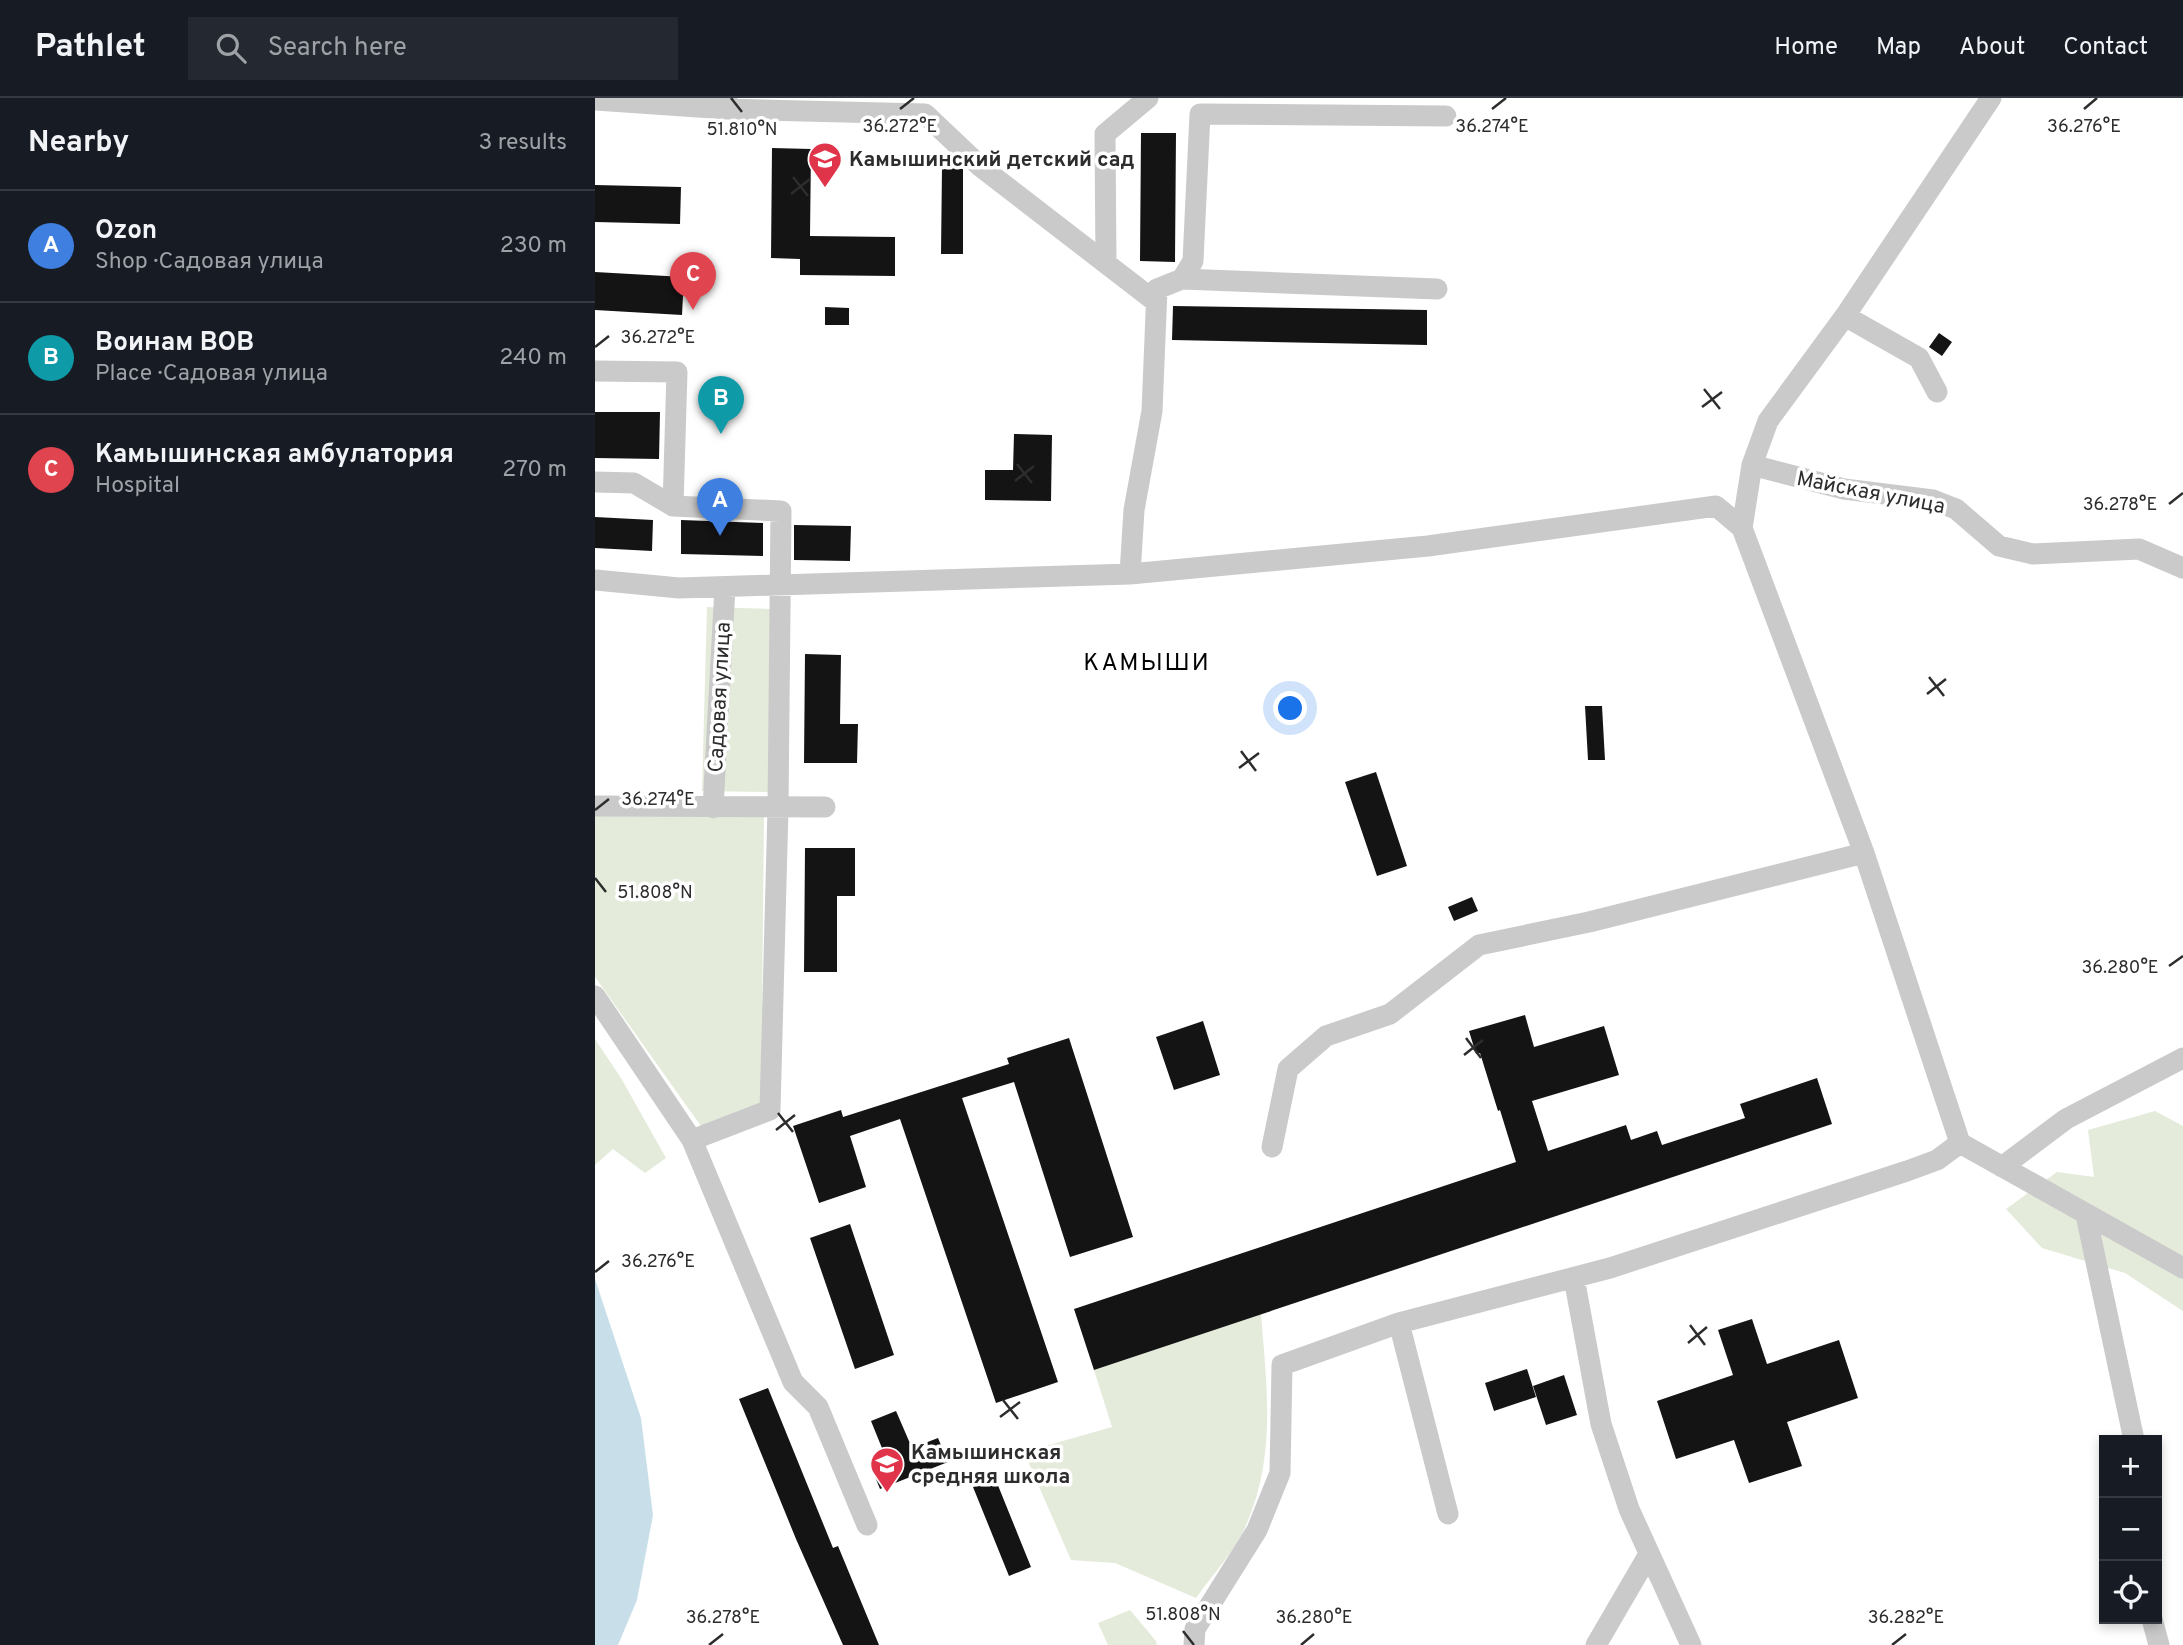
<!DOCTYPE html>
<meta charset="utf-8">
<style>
:root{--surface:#171b24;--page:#242831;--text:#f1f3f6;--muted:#9ea1a6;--line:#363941;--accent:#1a73e8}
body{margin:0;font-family:Overpass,sans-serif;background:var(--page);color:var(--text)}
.controls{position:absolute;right:21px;bottom:21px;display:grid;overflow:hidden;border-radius:0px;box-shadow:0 4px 10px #0003}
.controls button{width:63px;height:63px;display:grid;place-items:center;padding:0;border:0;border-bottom:2px solid var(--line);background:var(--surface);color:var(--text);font:35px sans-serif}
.you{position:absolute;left:696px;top:611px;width:24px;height:24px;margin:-18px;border:5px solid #fff;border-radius:50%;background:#1a73e8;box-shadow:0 0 0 10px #1a73e833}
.badge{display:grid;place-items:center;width:46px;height:46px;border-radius:50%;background:var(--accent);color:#fff;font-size:23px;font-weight:700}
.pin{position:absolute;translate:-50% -58px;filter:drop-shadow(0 2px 4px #0008)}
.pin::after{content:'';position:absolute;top:37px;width:24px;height:21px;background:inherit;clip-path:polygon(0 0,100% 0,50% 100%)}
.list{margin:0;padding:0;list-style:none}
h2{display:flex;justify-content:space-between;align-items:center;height:91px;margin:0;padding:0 28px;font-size:30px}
h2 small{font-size:23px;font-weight:400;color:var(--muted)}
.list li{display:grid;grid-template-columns:46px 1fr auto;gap:21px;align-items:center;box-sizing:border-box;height:112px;padding:0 28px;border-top:2px solid var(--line)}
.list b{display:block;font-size:26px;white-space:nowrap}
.list p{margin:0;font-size:23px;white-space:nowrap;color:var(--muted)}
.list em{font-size:23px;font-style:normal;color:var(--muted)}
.icon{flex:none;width:38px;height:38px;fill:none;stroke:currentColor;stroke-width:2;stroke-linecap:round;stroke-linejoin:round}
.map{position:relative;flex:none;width:1588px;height:1547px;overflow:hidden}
header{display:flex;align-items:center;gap:42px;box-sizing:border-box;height:98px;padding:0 35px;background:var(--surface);border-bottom:2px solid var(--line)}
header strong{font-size:33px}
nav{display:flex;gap:38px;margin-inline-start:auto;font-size:24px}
.search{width:490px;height:63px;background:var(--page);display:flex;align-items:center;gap:18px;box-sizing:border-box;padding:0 24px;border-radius:0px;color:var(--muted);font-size:26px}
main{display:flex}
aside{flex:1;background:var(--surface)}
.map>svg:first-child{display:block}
.green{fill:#e4ebdb}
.water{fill:#c8dfea}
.building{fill:#141414}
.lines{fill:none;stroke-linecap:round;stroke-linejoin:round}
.minor{stroke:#cacaca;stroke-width:21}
.ticks{fill:none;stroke:#2d2d2d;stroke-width:2.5}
.labels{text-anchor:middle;stroke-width:7;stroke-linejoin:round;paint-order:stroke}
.poi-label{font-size:21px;font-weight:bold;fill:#2d2d2d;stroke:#fff;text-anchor:start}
.street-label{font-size:21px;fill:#2d2d2d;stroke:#fff}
.quarter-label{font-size:24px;letter-spacing:2px;fill:#000;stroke:#fff}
.ticks-label{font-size:18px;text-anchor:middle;fill:#2d2d2d;stroke:#fff;stroke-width:7;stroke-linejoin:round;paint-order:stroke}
</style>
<header>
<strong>Pathlet</strong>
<div class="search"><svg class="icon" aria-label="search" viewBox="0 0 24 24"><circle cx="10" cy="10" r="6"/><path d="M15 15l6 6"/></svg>Search here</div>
<nav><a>Home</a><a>Map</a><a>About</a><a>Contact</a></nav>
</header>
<main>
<aside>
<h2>Nearby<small>3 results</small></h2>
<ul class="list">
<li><span class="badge" style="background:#3f7fe0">A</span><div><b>Ozon</b><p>Shop · Садовая улица</p></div><em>230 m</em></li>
<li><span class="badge" style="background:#0f9aa8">B</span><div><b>Воинам ВОВ</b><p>Place · Садовая улица</p></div><em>240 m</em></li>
<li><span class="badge" style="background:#e0444e">C</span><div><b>Камышинская амбулатория</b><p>Hospital</p></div><em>270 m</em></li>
</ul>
</aside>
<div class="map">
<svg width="1588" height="1547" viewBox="0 0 1588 1547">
<rect width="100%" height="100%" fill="#fff"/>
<path class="green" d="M112,509L176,511L173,694L107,693Z
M0,718L169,719L166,1007L108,1031L0,879Z
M0,941L26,980L71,1060L50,1075L18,1051L0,1067Z
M1560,1013L1588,1028V1213L1530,1175L1447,1150L1411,1111L1462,1074L1499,1079L1493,1032Z
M666,1216C672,1293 682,1362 648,1434C636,1457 616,1479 601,1500L520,1465L476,1462L429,1354L517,1329L499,1272Z
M535,1512L561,1543L562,1547H513L503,1525Z"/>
<path class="water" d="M0,1181L46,1320L58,1417L42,1502L23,1547H0Z"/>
<path class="building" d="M546,35H581L580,164L545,163Z
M177,50L216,51L215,138L300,139V178L205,177V161L176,160Z
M347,69L368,71V156H346Z
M0,87L86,89L85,126L0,124Z
M0,174L89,179L87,217L0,212Z
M578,208L832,212V247L577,242Z
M230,209L254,210V227H230Z
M1344,235L1357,244L1347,258L1334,249Z
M0,314H65L64,361L0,360Z
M419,336L457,337L456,403L390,402V372H418Z
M0,419L58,422L57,453L0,450Z
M86,422L168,425V458L86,456Z
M199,427L256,428L255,463L199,462Z
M210,556L246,557L245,626H263L262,665H209Z
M990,608H1007L1010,662H993Z
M781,674L812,768L782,778L750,684Z
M210,750H260V798H242V874H209Z
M877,799L883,813L859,823L853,809Z
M930,917L939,949L1009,928L1024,977L937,1003L953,1053L1031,1027L1036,1042L1062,1033L1067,1047L1150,1020L1145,1006L1222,980L1237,1026L499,1272L479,1211L921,1064L905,1012L903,1013L885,955L881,956L874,933Z
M608,923L625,977L579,992L561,939Z
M474,940L538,1139L475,1159L419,984L367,1000L463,1284L401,1305L305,1021L255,1038L271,1089L224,1105L198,1028L246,1012L248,1019L414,966L412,960Z
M255,1126L299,1257L260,1271L215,1140Z
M1157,1221L1172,1266L1244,1242L1263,1300L1192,1324L1207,1368L1154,1385L1139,1342L1081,1361L1062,1303L1138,1277L1123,1232Z
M932,1271L941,1299L899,1313L890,1285Z
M969,1277L982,1317L951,1327L938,1288Z
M173,1290L238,1450L243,1448L284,1547H248L201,1441L144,1301Z
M301,1313L317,1350L343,1340L353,1364L285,1391L275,1366L291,1360L276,1323Z
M400,1380L436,1469L414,1478L378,1389Z"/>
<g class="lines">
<path class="minor" d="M0,2L132,11V0
M132,11L330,16L386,69L561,204
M511,165L510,36L553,0
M587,181L598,163L605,16L851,18
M1250,218L1324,260L1342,294
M0,273L82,274L78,408L186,413L183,710L175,1012L97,1042
M1157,367L1249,391L1338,402L1361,411L1404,448L1438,456L1544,451L1588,470
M0,384L39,385L78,408
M1147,430L1157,367L1173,323L1250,218L1396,0
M535,476L539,412L557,313L562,191L587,181L842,191
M0,482L84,490L535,476L833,448L1121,408L1147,430L1269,755L1365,1045L1588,1170
M0,708L230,709
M118,710L130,489
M0,898L97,1042L198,1284L223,1309L272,1427
M677,1049L693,971L731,938L795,916L884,847L994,824L1269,755
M1407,1069L1471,1021L1588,960
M1491,1117L1539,1342
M979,1180L1006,1326L1034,1411L1096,1547
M804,1225L853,1416
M1557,1521L1564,1547
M599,1547L600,1531L662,1432L685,1375L687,1267L804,1225L1015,1170L1312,1073L1342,1062L1365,1045
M1001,1547L1054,1456"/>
</g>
<path class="ticks" d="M136,0L147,14M305,11L319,0M897,11L911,0M1489,11L1502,0M198,79L213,98M196,96L215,81M0,249L14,238M1109,291L1125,311M1107,309L1127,294M422,366L437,385M420,383L439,368M1574,406L1588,395M1334,579L1349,598M1332,596L1351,581M646,653L661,673M644,670L664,655M0,712L14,701M0,780L11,794M1574,868L1588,858M871,940L886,960M869,957L888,942M183,1015L198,1034M181,1032L200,1017M0,1174L14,1163M1095,1227L1110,1247M1093,1245L1112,1229M408,1302L423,1321M405,1319L425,1304M588,1533L599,1547M114,1547L128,1536M706,1547L719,1536M1297,1547L1311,1536"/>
<defs>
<g id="school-pin" transform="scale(1.75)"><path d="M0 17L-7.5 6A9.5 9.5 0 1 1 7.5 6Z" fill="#e0344b" stroke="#fff"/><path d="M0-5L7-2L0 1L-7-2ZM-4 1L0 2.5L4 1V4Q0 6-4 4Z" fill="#fff"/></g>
</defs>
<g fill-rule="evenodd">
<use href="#school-pin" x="230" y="61"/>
<use href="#school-pin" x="292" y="1366"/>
</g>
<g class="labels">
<g class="poi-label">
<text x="254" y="68">Камышинский детский сад</text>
<text x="316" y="1361">Камышинская<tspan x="316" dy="24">средняя школа</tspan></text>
</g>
<g class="street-label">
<text transform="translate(1276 394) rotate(11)" y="7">Майская улица</text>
<text transform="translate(124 599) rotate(-87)" y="7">Садовая улица</text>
</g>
<g class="quarter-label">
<text x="552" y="572">КАМЫШИ</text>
</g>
</g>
<g class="ticks-label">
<text x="305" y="34">36.272°E</text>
<text x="897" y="34">36.274°E</text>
<text x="1489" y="34">36.276°E</text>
<text x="147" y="37">51.810°N</text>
<text x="63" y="245">36.272°E</text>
<text x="1525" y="412">36.278°E</text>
<text x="63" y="707">36.274°E</text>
<text x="60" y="800">51.808°N</text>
<text x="1525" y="875">36.280°E</text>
<text x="63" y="1169">36.276°E</text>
<text x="588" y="1522">51.808°N</text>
<text x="128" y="1525">36.278°E</text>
<text x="719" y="1525">36.280°E</text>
<text x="1311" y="1525">36.282°E</text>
</g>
</svg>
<div class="controls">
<button>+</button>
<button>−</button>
<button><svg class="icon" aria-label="locate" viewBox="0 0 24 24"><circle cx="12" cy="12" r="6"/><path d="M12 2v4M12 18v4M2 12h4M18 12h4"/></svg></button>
</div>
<div class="you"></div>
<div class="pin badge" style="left:125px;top:438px;background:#3f7fe0">A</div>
<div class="pin badge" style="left:126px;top:336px;background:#0f9aa8">B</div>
<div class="pin badge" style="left:98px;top:212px;background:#e0444e">C</div>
</div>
</main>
